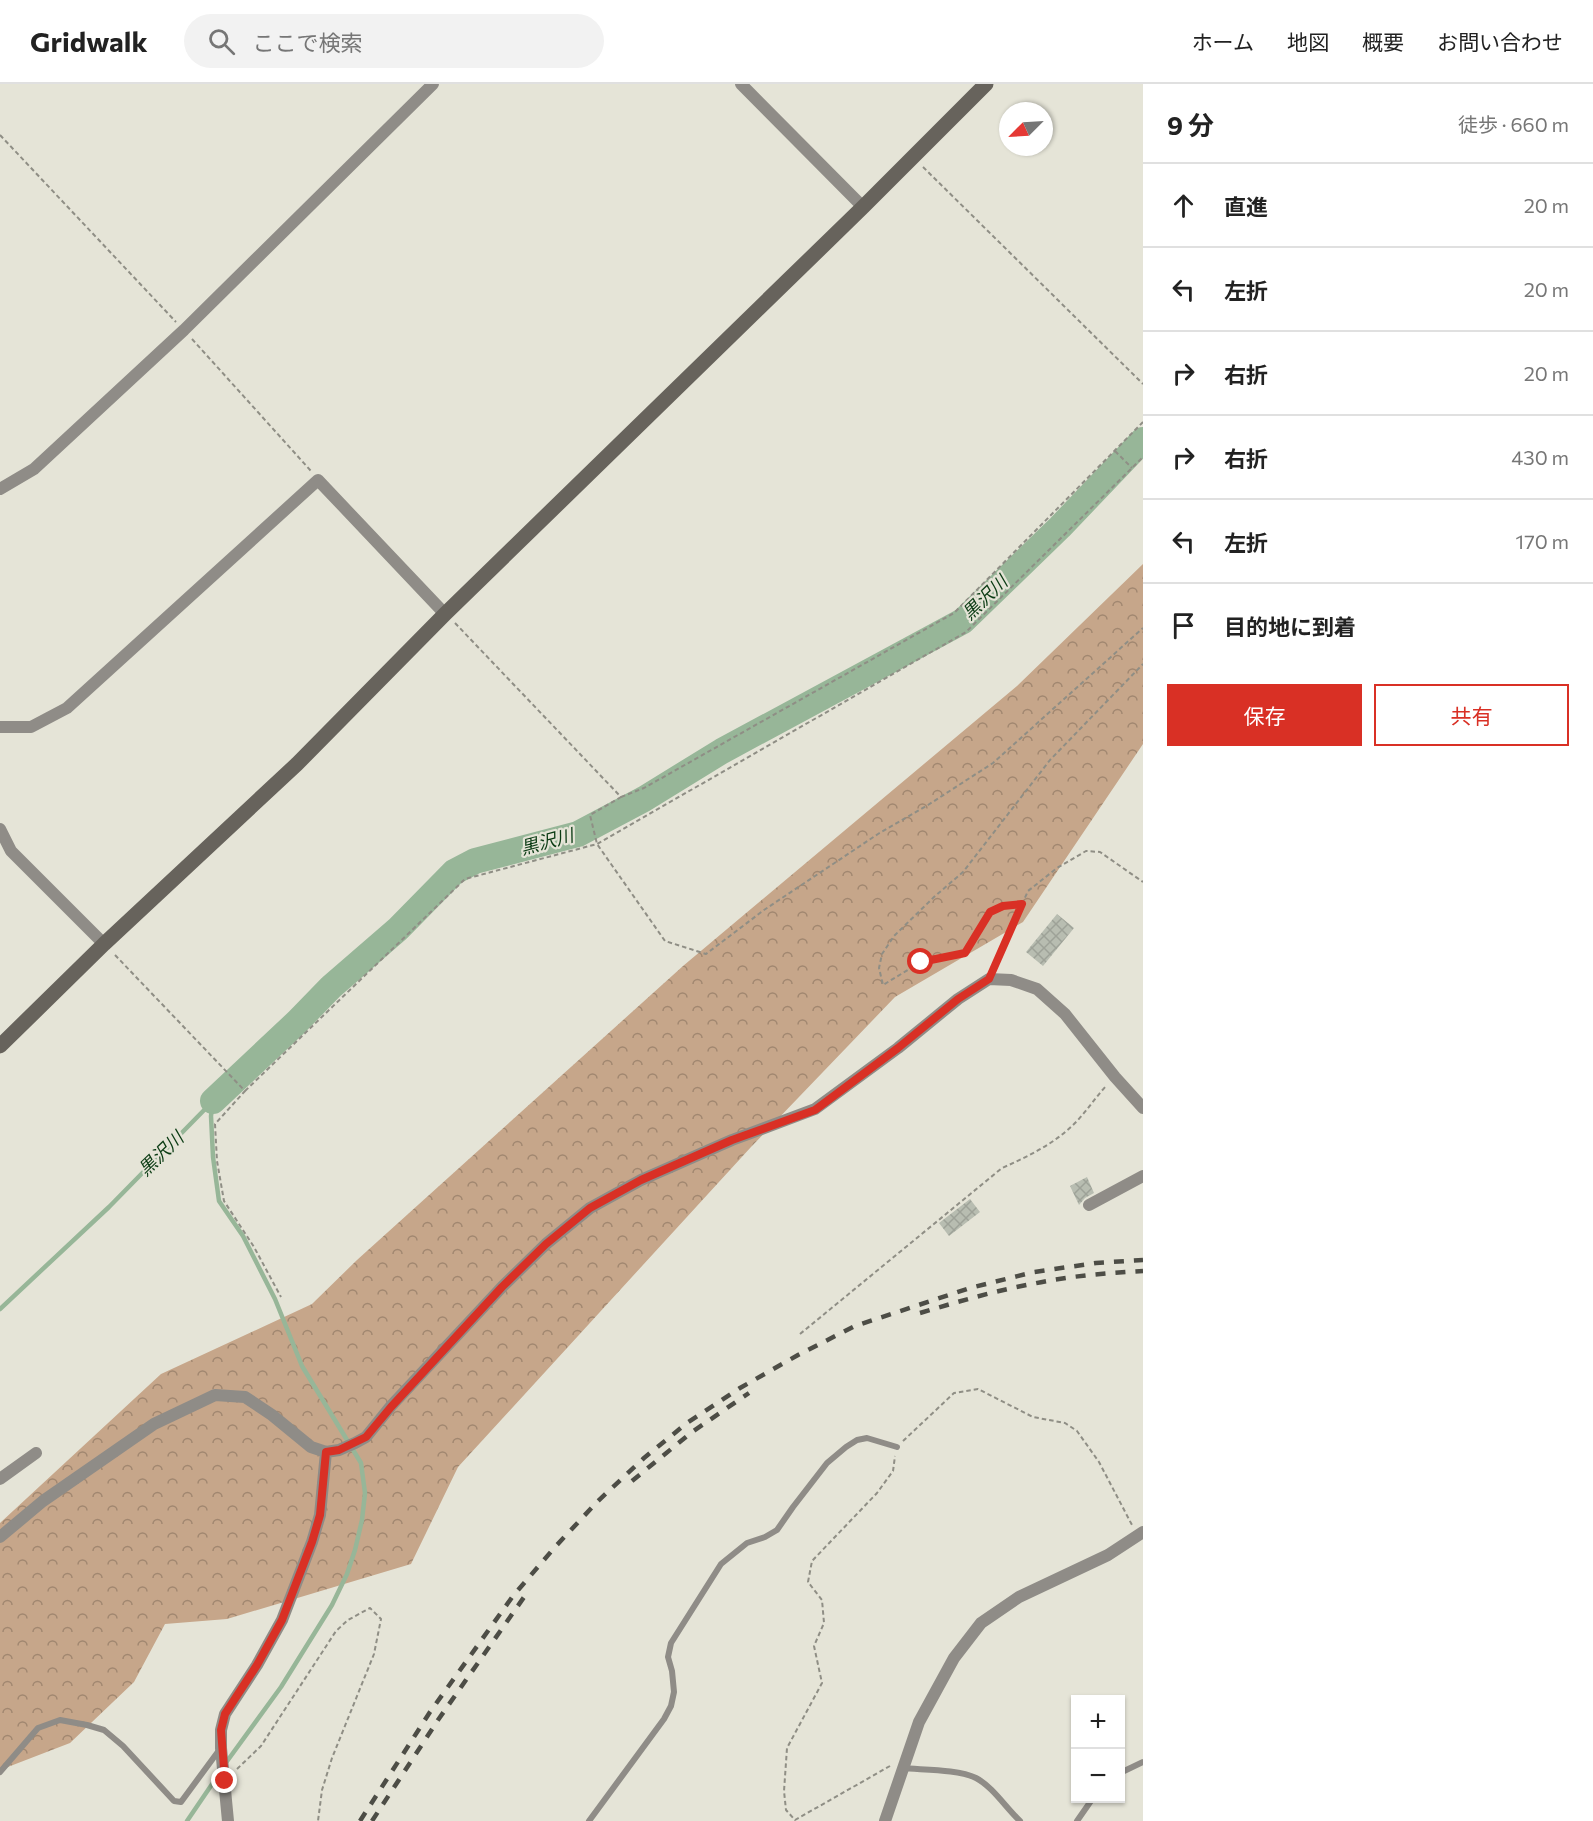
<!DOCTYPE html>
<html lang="ja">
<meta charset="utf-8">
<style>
:root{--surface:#fff;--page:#f2f2f2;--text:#222;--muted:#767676;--line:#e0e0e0;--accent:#d93025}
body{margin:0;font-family:Commissioner,"Noto Sans JP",sans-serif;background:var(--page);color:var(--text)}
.controls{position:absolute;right:18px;bottom:18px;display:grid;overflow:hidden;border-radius:0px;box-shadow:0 2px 4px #0004}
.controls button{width:54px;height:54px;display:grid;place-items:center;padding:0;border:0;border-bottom:2px solid var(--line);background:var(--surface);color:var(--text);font:30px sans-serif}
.compass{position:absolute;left:999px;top:18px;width:54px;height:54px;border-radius:50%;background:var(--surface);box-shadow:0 2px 4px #0004;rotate:246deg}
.stop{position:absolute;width:18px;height:18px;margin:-14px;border:4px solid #d93025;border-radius:50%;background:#fff}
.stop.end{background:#d93025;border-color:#fff;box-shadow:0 2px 6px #0008}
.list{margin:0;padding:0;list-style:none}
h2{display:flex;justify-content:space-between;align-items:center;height:78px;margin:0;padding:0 24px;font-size:26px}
h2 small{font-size:20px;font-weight:400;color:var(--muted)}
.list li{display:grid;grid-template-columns:39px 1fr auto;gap:18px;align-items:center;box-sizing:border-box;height:84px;padding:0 24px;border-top:2px solid var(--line)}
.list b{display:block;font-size:22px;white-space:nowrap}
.list em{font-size:20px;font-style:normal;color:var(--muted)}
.actions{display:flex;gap:12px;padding:18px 24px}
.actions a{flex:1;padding:14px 0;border:2px solid var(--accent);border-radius:0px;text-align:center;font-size:21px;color:var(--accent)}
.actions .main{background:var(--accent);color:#fff}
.icon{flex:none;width:33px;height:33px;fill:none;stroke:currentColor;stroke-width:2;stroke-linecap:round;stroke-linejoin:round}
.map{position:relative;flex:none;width:1143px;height:1737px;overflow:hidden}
header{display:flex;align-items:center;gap:36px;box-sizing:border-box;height:84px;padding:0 30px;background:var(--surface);border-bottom:2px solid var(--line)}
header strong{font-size:28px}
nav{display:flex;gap:33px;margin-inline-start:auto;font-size:21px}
.search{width:420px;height:54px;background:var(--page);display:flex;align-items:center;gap:15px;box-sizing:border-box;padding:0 21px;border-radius:33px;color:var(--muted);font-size:22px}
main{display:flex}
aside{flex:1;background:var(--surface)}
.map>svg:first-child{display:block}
.forest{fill:url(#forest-crowns)}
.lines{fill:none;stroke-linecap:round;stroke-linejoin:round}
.stream{stroke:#97b698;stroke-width:4.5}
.river{stroke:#97b698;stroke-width:26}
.building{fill:url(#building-cross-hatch)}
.path{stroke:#8f8e85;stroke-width:2;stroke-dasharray:4.5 3;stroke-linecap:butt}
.lane{stroke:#8f8c87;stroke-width:6}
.street{stroke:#8f8c87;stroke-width:12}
.secondary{stroke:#67635c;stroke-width:15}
.rail{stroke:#4d4d46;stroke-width:4.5;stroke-dasharray:10 10;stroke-linecap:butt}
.route{stroke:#d93025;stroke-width:8}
.labels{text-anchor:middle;stroke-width:4.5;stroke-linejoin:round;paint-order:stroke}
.water-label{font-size:18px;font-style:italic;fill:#093a12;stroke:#e5e4d7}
</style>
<header>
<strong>Gridwalk</strong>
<div class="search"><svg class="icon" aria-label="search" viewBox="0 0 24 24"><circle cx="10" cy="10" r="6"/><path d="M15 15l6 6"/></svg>ここで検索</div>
<nav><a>ホーム</a><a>地図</a><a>概要</a><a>お問い合わせ</a></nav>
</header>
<main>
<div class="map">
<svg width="1143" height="1737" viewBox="0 0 1143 1737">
<defs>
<pattern id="forest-crowns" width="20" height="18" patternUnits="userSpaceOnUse" patternTransform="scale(1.5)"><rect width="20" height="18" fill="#c6a68a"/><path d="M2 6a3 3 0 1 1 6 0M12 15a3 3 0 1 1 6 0" fill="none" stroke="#a18770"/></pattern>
<pattern id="building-cross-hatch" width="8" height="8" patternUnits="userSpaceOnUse" patternTransform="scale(1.5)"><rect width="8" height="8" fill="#b8bdb1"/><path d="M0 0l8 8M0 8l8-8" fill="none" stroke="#9ea298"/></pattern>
</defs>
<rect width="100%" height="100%" fill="#e5e4d7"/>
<path class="forest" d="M1143,480V660L1023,838L895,913L751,1063L458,1383L411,1480L227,1535L165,1540L134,1598L70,1659L0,1686V1439L161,1290L312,1220L357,1176L683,882L1017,602Z"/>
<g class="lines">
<path class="stream" d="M213,1017L211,1032L213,1073L219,1117L243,1152L275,1215L302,1282L361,1379L365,1409L362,1436L355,1466L347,1490L332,1521L281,1603L225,1680
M0,1225L109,1123L213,1017
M187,1737L221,1687"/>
<path class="river" d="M213,1017L297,938L331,903L398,845L454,788L475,777L578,750L644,715L722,667L963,537L1060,443L1143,356"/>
</g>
<path class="building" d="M1057,830L1074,844L1043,882L1026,868Z
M1087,1093L1094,1109L1085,1114L1079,1121L1070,1102Z
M970,1115L980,1128L949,1152L939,1139Z"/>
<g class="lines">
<path class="path" d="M0,51L176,238
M923,83L1143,300
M192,255L311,387
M1115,367L1132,384
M455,539L621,713L590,731L597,760L665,857L706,870L764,826L878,750L928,721L993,679L1143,544
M621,713L644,704L954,529L1143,338
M1022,820L1003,822L990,827L965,869L921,878L883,901L879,884L882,870L894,852L934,813L963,788L1050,676L1143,580
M115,871L245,1007L215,1040L217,1077L224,1117L254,1163L281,1213
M994,882L1028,807L1057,784L1086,767L1100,768L1143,798
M245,1007L465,795L597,760L966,548L1143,373
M800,1250L1002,1084C1029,1072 1054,1060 1075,1039C1086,1028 1095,1014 1106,1002
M903,1357L954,1309L978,1305L1033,1333L1065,1339L1077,1347L1099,1378L1132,1441
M890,1682L795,1736L786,1726L784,1707L787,1664L822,1599L814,1562L824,1539L822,1516L808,1498L812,1477L877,1409L893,1387L895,1372
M237,1685L261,1662L336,1547L348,1536L370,1524L381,1535L374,1570L332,1674L322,1706L318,1737"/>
<path class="lane" d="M902,1684C923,1686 958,1685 976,1694C992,1702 1007,1725 1020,1737
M0,1688L38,1644L60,1636L87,1641L104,1646L123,1662L174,1717L181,1718L220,1665
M1120,1689L1143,1678
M589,1737L664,1635L671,1622L674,1608L672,1587L668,1573L671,1559L721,1480L747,1459L765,1453L777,1446L793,1423L827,1379L846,1363L857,1356L867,1354L897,1363
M1077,1737L1093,1714"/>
<path class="street" d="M741,0L863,123
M0,405L34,385L184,246L433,0
M0,643H31L67,624L318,396L445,530
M0,745L11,767L104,860
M1089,1121L1143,1092
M0,1395L36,1369
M0,1453L43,1417L154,1340L215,1311L245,1313L272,1331L311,1363L326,1368L339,1366L355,1359L366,1353L391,1322L502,1203L546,1160L590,1124L641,1096L732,1056L815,1025L898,964L958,915L989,895L1011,896L1037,905L1065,930L1115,993L1143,1024
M228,1737L221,1664V1646L225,1630L257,1581L282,1536L312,1458L320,1431L326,1368
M885,1737L919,1638L954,1574L981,1539L1019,1513L1108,1471L1143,1448"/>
<path class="secondary" d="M0,962L104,860L297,680L445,530L863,123L986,0"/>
<path class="rail" d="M920,1229C957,1218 994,1207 1032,1200C1069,1192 1106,1189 1143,1187
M632,1397L692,1348L749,1309
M360,1737L430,1628L513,1512L555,1463L598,1417L644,1374L687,1339L740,1304L798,1271L855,1242L970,1204L1034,1188L1096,1179L1143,1176
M372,1737L438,1636L529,1506"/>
</g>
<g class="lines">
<path class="route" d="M225,1697L221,1646L225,1630L257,1581L282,1536L312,1458L320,1431L326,1368L339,1366L366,1353L391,1323L502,1203L546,1160L590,1124L641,1096L732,1056L815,1026L898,964L958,915L989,895L1022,820L1003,822L990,828L965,869L921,878"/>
</g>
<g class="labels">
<g class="water-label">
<text transform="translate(985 514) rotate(-44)" y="6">黒沢川</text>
<text transform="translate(547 758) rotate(-15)" y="6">黒沢川</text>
<text transform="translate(161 1070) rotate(-44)" y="6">黒沢川</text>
</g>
</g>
</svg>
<div class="controls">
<button>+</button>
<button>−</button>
</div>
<svg class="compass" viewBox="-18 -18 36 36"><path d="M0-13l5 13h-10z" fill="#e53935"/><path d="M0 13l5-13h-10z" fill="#767676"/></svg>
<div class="stop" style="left:921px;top:878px"></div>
<div class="stop end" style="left:225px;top:1697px"></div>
</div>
<aside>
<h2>9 分<small>徒歩 · 660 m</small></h2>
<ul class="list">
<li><svg class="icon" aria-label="ahead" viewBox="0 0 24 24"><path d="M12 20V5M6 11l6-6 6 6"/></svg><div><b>直進</b></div><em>20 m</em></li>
<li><svg class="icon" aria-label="left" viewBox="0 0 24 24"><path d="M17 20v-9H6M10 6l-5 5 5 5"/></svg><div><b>左折</b></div><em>20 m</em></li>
<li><svg class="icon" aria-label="right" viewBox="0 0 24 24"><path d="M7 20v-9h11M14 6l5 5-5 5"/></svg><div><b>右折</b></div><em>20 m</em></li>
<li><svg class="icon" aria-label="right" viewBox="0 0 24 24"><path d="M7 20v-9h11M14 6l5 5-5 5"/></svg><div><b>右折</b></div><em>430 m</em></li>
<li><svg class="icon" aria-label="left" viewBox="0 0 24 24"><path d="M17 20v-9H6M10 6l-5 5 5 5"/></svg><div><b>左折</b></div><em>170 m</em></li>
<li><svg class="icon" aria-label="arrive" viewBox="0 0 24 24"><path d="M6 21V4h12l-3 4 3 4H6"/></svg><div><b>目的地に到着</b></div></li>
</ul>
<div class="actions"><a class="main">保存</a><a>共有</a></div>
</aside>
</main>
